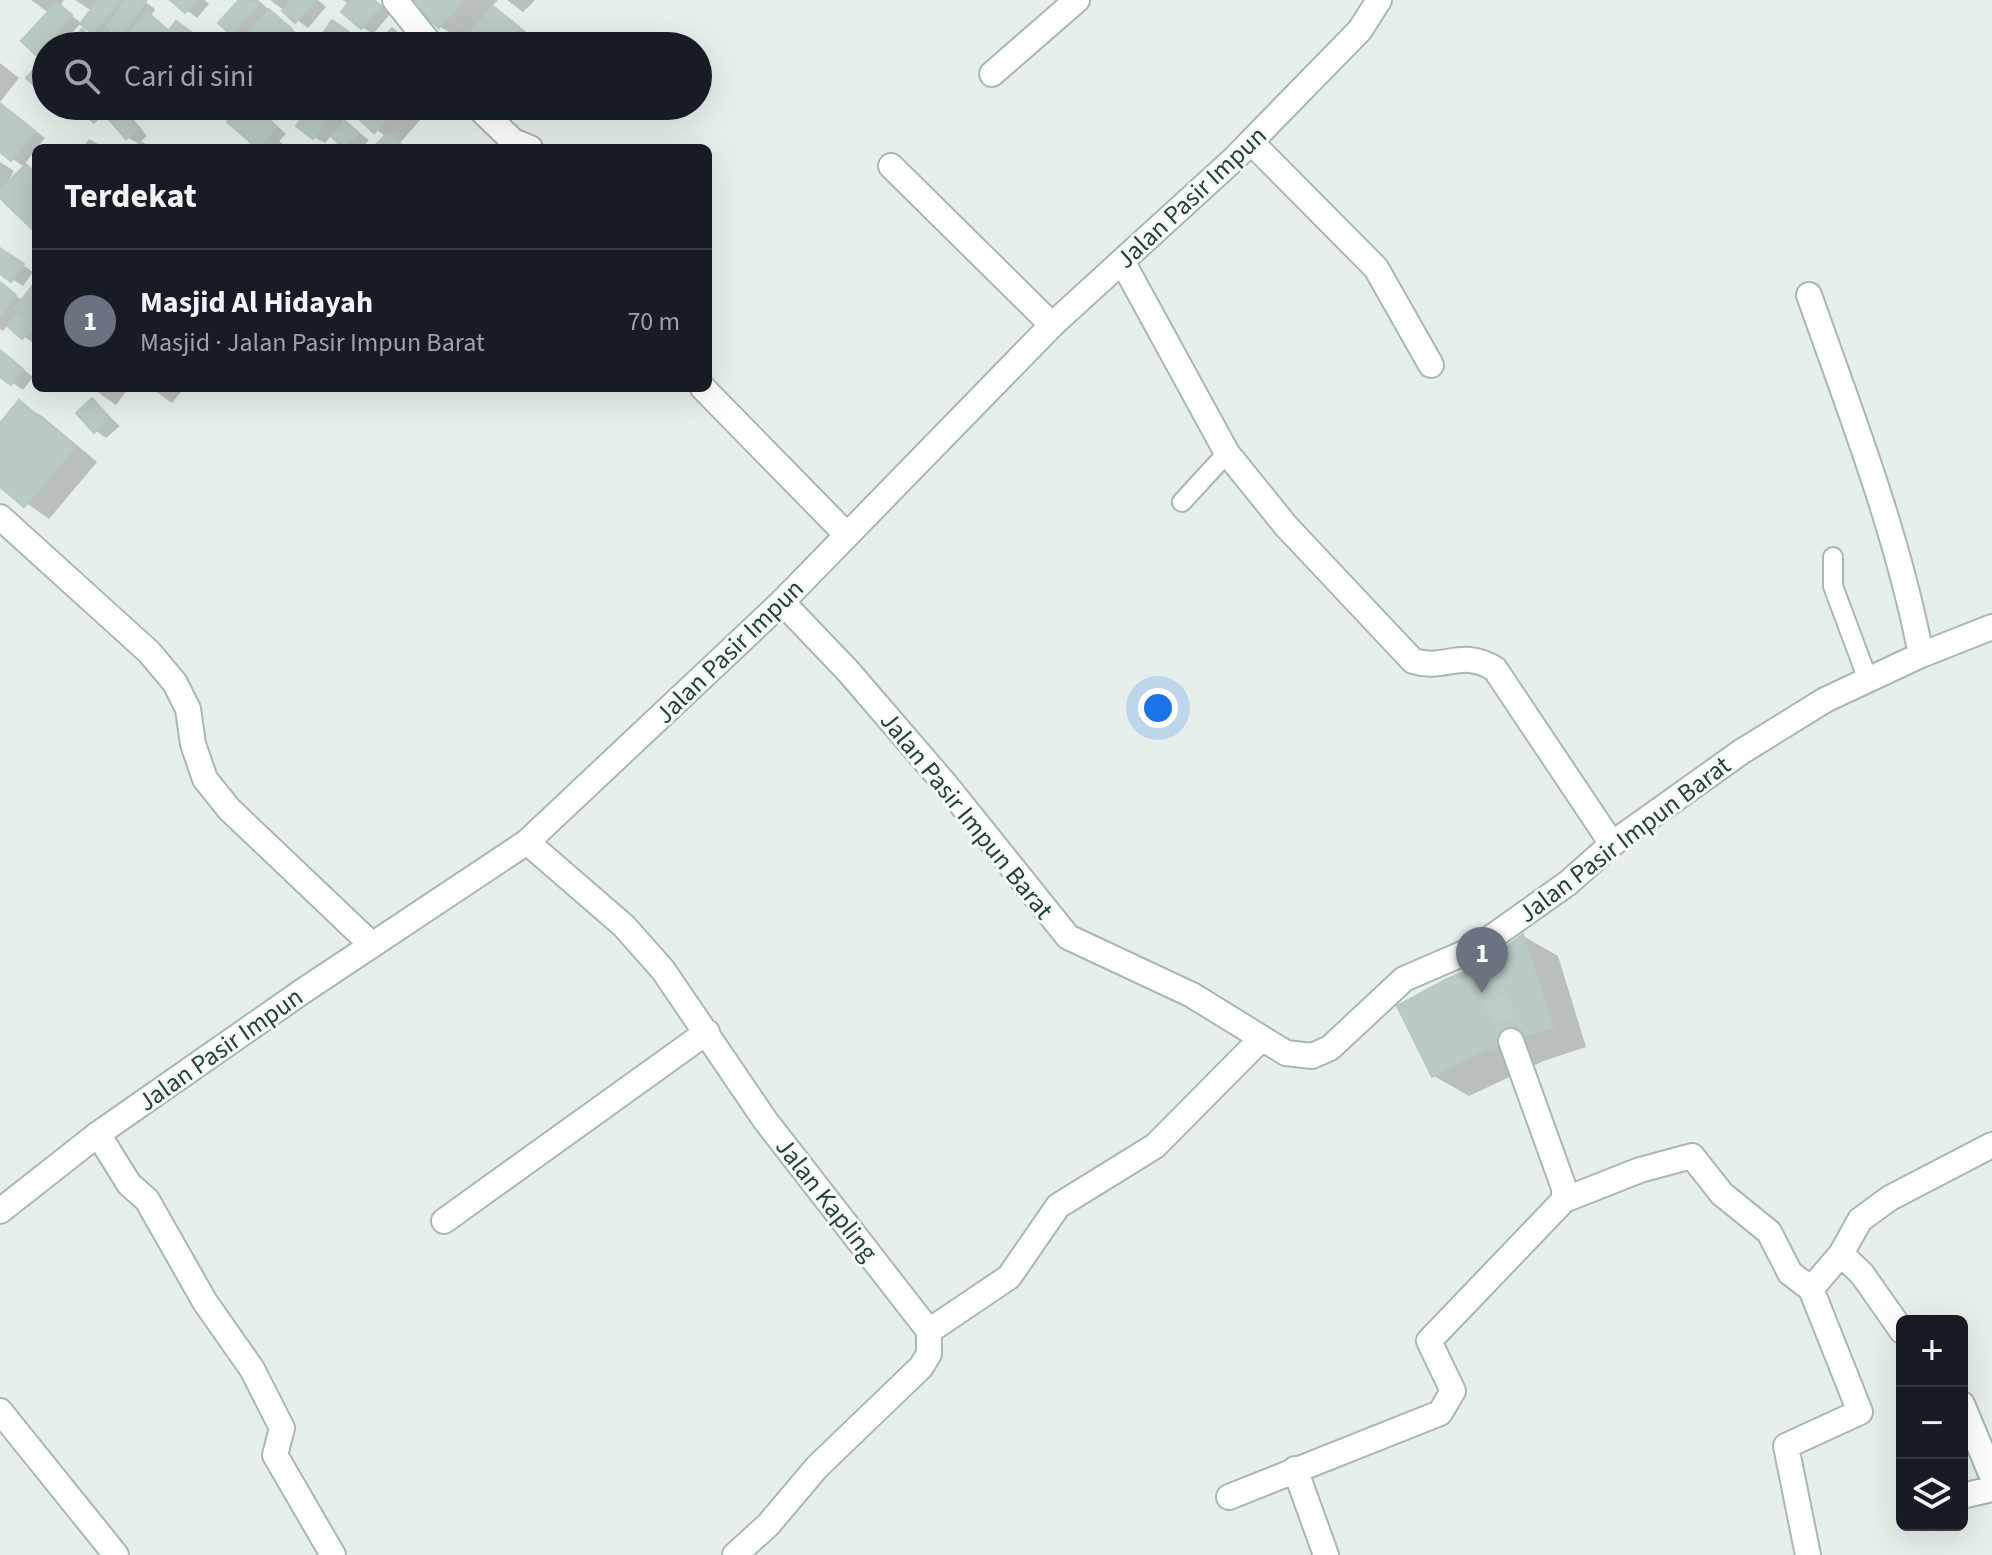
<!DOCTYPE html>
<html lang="id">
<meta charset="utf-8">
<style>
:root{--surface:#171b24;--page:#242831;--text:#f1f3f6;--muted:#9ea1a6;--line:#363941;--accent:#8c9099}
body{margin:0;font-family:"Source Sans 3",sans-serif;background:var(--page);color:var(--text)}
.controls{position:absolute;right:24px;bottom:24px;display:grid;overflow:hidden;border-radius:12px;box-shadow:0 8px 32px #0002}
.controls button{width:72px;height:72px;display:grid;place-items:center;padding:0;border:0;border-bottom:2px solid var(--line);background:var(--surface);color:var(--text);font:40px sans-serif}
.you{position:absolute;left:1158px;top:708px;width:28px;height:28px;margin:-20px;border:6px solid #fff;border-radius:50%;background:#1a73e8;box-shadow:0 0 0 12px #1a73e833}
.badge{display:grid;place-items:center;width:52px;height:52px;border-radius:50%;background:var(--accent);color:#fff;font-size:26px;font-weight:700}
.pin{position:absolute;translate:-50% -66px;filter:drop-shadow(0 2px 4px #0008)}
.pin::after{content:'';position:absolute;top:42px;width:28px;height:24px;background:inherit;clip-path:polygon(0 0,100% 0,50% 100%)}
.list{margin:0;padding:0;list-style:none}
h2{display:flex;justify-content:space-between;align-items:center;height:104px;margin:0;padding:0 32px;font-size:34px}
h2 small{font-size:26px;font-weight:400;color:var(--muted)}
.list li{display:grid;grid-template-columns:52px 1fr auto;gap:24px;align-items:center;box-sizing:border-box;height:144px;padding:0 32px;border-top:2px solid var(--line)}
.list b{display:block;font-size:30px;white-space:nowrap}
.list p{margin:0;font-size:26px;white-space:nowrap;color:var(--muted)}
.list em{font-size:26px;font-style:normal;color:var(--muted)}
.icon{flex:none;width:44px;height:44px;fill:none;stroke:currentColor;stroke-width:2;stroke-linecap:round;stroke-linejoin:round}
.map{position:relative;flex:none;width:1992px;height:1555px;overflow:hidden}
.search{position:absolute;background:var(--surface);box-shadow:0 8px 32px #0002;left:32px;top:32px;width:680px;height:88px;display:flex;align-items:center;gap:20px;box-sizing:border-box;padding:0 28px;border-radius:44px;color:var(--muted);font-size:30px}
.panel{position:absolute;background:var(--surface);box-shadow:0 8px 32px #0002;left:32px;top:144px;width:680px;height:248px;border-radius:12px}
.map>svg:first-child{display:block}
.shadow{fill:#0003}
.building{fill:#bbcac4;stroke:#b8c9c2;stroke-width:2}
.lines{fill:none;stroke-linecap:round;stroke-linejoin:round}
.minor-tunnel{stroke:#bfccc8;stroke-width:24;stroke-dasharray:24 12;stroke-linecap:butt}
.service-casing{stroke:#a8b8b2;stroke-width:22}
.minor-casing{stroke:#a8b8b2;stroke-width:28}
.tertiary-casing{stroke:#a8b8b2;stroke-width:28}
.service{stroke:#fff;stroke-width:18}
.minor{stroke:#fff;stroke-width:24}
.tertiary{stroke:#fff;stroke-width:24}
.labels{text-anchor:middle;stroke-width:6;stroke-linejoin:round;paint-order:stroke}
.street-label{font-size:26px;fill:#24423a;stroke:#f7fbf9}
</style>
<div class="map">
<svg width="1992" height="1555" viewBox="0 0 1992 1555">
<rect width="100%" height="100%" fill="#e6efeb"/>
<path class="shadow" d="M31,0H64L59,6L81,23L60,46H46V58L38,53L49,13Z
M75,0H143L155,9L151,16L171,32L188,30L210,46H140L113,29L105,39L82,23L92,11Z
M173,0H205L209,4L197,18Z
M242,0H258L301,37L293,46H246L221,23Z
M270,0H318L326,7L308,28Z
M342,0H375L391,13L373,34L362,27L350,4Z
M410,0H498L491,7L541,42L537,46H462L466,41L440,27Z
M507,0H535L523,12Z
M343,29L359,40L355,46H332Z
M0,63L19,78L0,102Z
M0,105L45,138L23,166L0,150Z
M72,106H117L128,112L147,136L141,141L152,148H133L138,143L127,137L106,113L94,124Z
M227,106H264L260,110L286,134L279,141L289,148L257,147L238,112Z
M297,106H324L369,140L362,148H347L332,135L325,143L314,137L308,114Z
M348,106H404L420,120L400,143L406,148H376L386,137Z
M89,139L100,145L104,148H82Z
M0,162L14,171L6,185L27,167L36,172V229L0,195Z
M0,249L33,272L23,286L0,271Z
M0,284L23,301L36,285L34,344L8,324L3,331L0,329Z
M0,350L33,377L23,390L0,374Z
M92,388H129L116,405Z
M151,388H184L172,403Z
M92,401L120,426L106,438L96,431Z
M19,403L42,416L97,462L49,519L0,484V426Z
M1523,936L1558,956L1586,1047L1546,1060L1469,1096L1434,1076L1485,966Z"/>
<path class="building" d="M98,0H120L93,34L80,24Z
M125,0L146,1L121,37L107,27Z
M170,0H197L185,13Z
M239,0L260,3L231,35L218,23Z
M291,0H316L295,23L282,11Z
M351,0H374L381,6L361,29L341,12Z
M407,0H463L439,28Z
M57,2L72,15L36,55L21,41Z
M493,6L519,27L503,46H459Z
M269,9L292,29L277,46H243L239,43Z
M147,12L167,29L152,46H137L126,36Z
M332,20L349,32L340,46H328L319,39Z
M176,21L205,42L202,46H157Z
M392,28L412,46H375Z
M82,29L100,46H67Z
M46,56V96L26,78Z
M1,104L35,131L11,161L0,152Z
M69,106H95L82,119Z
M113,106H119L138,129L126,139L104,114Z
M241,106H255L277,127L257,148L227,122Z
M311,106H325L333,113L313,139L296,126Z
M345,106H399L374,133Z
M345,121L359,133L343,148L331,136Z
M387,133L405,148H373Z
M26,164L36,174V225L32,229L0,198V190Z
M0,248L24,264L11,282L0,274Z
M36,281V324L15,308Z
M0,282L16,295L0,315Z
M19,312L35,326L22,339L7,326Z
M0,350L23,369L11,385L0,377Z
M92,398L110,418L94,433L76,413Z
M19,400L75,447L24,507L0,487V423Z
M1523,934L1553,1027L1478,1053L1432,1077L1397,1006L1447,979L1484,964Z"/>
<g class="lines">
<path class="minor-tunnel" d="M1484,964L1511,1041"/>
<g class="service-casing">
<path id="service" d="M1182,502L1227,453
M1833,557V586L1868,680"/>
</g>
<g class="minor-casing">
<path id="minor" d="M395,0L432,46
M992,74L1077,0
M477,106L513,141L530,148
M1251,142L1376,268L1431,365
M891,166L1052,325
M1122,261L1227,453L1286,526L1413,661C1446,671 1461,648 1495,669L1612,844
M1809,295C1851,414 1897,531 1921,655
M703,388L847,535
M0,517L149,652L175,683L188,709L193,744L205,779L229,809L372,945
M782,602L848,671L946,785L1068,937L1192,995L1286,1053L1312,1056L1330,1048L1404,979L1478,947L1568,883L1612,844L1741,752L1825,700L1921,655L1992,627
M527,842L624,926L663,970L765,1120L929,1331V1354L921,1367L817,1467L768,1525L735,1555
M98,1134L129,1184L147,1200L205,1302L252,1369L282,1428L275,1455L333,1555
M1564,1200L1640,1170L1692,1156L1722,1194L1769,1232L1790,1273L1811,1289L1860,1412L1786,1446L1808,1555
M444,1221L707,1032
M1841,1254L1862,1274L1902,1331
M1811,1289L1841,1254L1860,1220L1890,1198L1992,1145
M929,1331L1009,1277L1058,1206L1155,1146L1261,1039
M1962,1404L1992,1476
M0,1411L116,1555
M1295,1469L1326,1555
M1962,1496L1992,1489
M1229,1497L1440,1413L1453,1391L1429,1341L1564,1200V1188L1511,1041"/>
</g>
<g class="tertiary-casing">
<path id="tertiary" d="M0,1211L98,1134L300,993L527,842L782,602L1052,325L1234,159L1360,30L1379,0"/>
</g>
<use href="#service" class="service"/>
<use href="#minor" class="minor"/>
<use href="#tertiary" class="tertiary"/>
</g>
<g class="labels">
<g class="street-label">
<text transform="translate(1191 197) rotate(-43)" y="9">Jalan Pasir Impun</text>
<text transform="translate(729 651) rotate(-44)" y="9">Jalan Pasir Impun</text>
<text transform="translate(967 815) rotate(51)" y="9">Jalan Pasir Impun Barat</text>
<text transform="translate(1624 839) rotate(-37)" y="9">Jalan Pasir Impun Barat</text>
<text transform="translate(220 1049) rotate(-35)" y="9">Jalan Pasir Impun</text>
<text transform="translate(827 1199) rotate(52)" y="9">Jalan Kapling</text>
</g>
</g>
</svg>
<div class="controls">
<button>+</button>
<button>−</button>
<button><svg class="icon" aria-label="layers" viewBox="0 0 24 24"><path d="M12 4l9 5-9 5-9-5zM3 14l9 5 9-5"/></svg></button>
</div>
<div class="you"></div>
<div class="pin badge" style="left:1482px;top:993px;background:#6b7280">1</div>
<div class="search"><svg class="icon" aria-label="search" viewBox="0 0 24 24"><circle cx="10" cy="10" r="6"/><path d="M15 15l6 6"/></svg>Cari di sini</div>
<section class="panel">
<h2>Terdekat<small></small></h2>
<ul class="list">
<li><span class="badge" style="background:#6b7280">1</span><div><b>Masjid Al Hidayah</b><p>Masjid · Jalan Pasir Impun Barat</p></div><em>70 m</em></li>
</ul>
</section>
</div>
